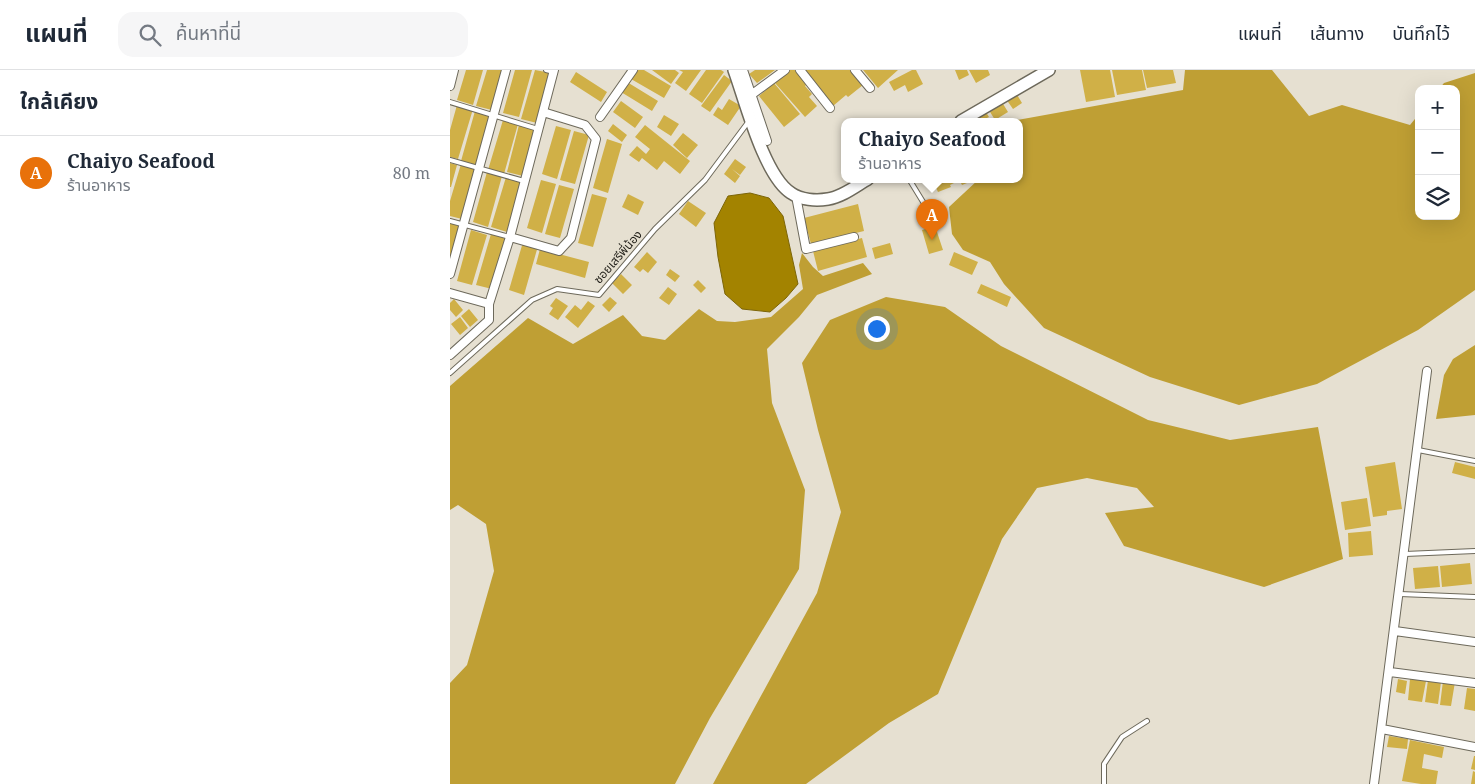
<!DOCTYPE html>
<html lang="th">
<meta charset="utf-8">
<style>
:root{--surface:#fff;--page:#f6f6f7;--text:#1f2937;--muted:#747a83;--line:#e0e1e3;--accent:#1a73e8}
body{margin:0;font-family:"Noto Serif","Noto Sans Thai",serif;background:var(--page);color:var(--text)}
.controls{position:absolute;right:15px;top:15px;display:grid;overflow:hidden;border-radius:10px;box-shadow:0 5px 20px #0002}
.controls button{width:45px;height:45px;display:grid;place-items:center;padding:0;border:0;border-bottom:1px solid var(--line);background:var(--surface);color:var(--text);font:25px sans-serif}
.you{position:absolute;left:426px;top:258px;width:18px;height:18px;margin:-12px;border:4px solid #fff;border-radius:50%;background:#1a73e8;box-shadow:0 0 0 8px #1a73e833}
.badge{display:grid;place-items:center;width:32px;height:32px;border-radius:50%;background:var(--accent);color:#fff;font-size:16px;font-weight:700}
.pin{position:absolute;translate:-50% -41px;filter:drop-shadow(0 1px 2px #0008)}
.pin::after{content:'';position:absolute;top:26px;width:18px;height:15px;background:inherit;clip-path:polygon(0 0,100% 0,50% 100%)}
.popup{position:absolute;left:391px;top:48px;width:182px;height:65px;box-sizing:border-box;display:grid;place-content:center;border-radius:10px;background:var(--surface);filter:drop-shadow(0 1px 4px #0005);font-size:16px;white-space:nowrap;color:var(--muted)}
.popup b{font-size:19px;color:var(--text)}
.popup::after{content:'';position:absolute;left:50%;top:100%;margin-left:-10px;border:10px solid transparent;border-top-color:var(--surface)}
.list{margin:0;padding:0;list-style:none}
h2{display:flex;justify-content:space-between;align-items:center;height:65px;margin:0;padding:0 20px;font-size:21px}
h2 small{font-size:16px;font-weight:400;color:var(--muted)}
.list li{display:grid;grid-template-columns:32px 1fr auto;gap:15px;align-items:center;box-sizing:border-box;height:75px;padding:0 20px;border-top:1px solid var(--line)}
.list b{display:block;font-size:19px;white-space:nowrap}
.list p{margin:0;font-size:16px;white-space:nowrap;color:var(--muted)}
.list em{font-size:16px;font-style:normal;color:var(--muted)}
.icon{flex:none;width:28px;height:28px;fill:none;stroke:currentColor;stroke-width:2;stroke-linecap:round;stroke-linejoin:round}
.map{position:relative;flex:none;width:1025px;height:714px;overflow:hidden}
header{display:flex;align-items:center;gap:30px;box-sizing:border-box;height:70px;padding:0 25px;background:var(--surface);border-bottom:1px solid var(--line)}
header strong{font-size:24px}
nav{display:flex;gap:28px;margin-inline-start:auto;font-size:18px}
.search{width:350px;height:45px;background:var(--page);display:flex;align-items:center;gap:12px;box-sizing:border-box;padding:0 18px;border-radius:15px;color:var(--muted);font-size:19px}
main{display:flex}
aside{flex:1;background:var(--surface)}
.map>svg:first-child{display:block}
.forest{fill:#bf9f34}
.water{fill:#a38300;stroke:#7c6508}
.building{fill:#d0b047}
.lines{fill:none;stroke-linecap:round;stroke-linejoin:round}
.lane-casing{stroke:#6d695b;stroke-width:6}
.street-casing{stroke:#6d695b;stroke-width:10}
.secondary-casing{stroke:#6d695b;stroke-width:14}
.lane{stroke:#fff;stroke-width:4}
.street{stroke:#fff;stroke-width:8}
.secondary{stroke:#fff;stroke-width:11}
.labels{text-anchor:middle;stroke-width:4;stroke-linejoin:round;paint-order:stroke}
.street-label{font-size:12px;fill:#211f19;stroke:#e6e0d1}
</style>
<header>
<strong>แผนที่</strong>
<div class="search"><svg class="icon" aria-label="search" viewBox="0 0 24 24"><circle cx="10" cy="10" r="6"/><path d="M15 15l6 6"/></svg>ค้นหาที่นี่</div>
<nav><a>แผนที่</a><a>เส้นทาง</a><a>บันทึกไว้</a></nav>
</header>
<main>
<aside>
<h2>ใกล้เคียง<small></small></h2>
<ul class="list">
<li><span class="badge" style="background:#e8710a">A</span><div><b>Chaiyo Seafood</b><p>ร้านอาหาร</p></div><em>80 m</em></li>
</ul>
</aside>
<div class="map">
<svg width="1025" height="714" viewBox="0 0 1025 714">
<rect width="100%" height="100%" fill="#e6e0d1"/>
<path class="forest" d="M735,0H822L859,46L892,35L960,55L969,44V146H1006V19H989L994,13L1025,3V220L968,260L867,314L789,335L700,307L594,258L554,214L540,192L513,180L502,164L499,137L529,109H570V51H562L733,20Z
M352,183L363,197L373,206L413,193L422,204L367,225L349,247L317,279L322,333L355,420L349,499L260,648L225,714H0V613L17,595L44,501L36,454L8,435L0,440V316L78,248L123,274L173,245L192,266L215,270L249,239L267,251L285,252L321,247L353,219L349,195Z
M436,227L495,237L551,276L698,350L780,370L868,357L893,489L814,517L674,476L655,443L704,437L687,418L637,408L587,418L552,469L488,624L439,653L356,714H263L367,523L391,442L368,360L352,293L380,250Z
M1025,275V345L986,349L994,305L1003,289Z"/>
<path class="water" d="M300,123L319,128L333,146L348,214L336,228L320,242L292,239L275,224L268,187L264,153L278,126Z"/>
<path class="building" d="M16,0H33L23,35L7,30Z
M37,0H54L42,40L26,36Z
M65,0H82L69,47L53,43Z
M85,0L101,3L87,53L71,49Z
M186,0H194L221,16L214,28L181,9Z
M202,0H225L229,3L221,14Z
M229,0H251L236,21L225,13L233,2Z
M256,0H271L274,2L252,33L239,24Z
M305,0H325L307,13L299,4Z
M340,0H348L359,12L355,16L362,24L359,27L367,36L355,47L325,13Z
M353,0H400L413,15L398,27L396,25L383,36Z
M413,0H448L428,18Z
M462,0H466L473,14L458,22L455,15L444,21L439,12Z
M505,0H517L519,5L509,10Z
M519,0H538L540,5L526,13Z
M630,0H660L665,27L636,32Z
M662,0H692L696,20L667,25Z
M693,0H723L726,13L697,18Z
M126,2L157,22L151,32L120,12Z
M274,5L282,11L260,42L251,36Z
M177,12L208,31L202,41L171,22Z
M324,13L350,44L334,57L309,26Z
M566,23L572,33L563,39L556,29Z
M279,29L291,36L278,55L263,45L268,37L272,40Z
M550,29L558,42L545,50L537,37Z
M171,31L193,47L185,58L163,42Z
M7,35L23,39L8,89L0,87V60Z
M534,39L539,47L531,51L526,44Z
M25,41L41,45L26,95L11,91Z
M214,45L229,54L221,66L207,57Z
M53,50L68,54L54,104L38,100Z
M163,54L177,65L172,72L158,61Z
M69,55L85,59L73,106L57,102Z
M195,55L240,91L230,104L214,91L207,100L192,88L189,92L179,85L187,76L196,84L200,79L185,67Z
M106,56L121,60L107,109L92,104Z
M124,61L139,65L125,114L110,110Z
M233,63L248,75L237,88L223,75Z
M157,69L172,74L158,123L143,118Z
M285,89L296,97L290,105L282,99L290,106L285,113L274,104Z
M0,93L7,95L1,117H0Z
M11,94L26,99L12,149L0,146V131Z
M37,102L52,106L38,157L23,152Z
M56,107L71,111L57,162L41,157Z
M482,109H504L506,112L500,115L501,117L488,122Z
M509,109H522V111L512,115Z
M91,110L106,114L92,163L77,158Z
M109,115L124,119L110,168L95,164Z
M142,124L157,128L143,177L128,173Z
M178,124L194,132L188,145L172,137Z
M238,131L256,143L246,157L229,144Z
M408,134L414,161L361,174L354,148Z
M0,153L10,156L1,189H0Z
M485,156L493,180L479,184L472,160Z
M21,160L37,165L22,215L7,211Z
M41,164L56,169L42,219L26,215Z
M412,168L417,187L368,201L363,181Z
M73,172L88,176L74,225L59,220Z
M440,173L443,184L425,189L422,178Z
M90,179L139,192L135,208L86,194Z
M197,182L207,192L198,203L193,199L190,202L184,197Z
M504,182L528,192L522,205L499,195Z
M220,199L230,206L225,212L216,205Z
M171,204L182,215L173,224L162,213Z
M248,210L256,218L251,223L243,215Z
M531,214L561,227L557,237L527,223Z
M218,217L227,224L219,235L209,228Z
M160,227L167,233L159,242L152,235Z
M106,228L118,236L108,250L99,244L103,238L100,236Z
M4,229L13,240L6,247L0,240V233Z
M138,231L145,236L128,258L115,247L125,235L131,240Z
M19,239L28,250L20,257L11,246Z
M10,247L18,258L10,265L1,254Z
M945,392L952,439L937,441V445L923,447L915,397Z
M1005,392L1025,397V409L1002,403Z
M917,428L921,456L895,460L891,432Z
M921,461L923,485L899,487L898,463Z
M1020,493L1022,514L992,517L990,496Z
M988,496L990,517L965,519L963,498Z
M948,609L957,611L955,624L946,622Z
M960,609L976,611L972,632L958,630Z
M978,610L991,612L988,634L975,632Z
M993,611L1005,612L1001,636L990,635Z
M1017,618L1025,619V641L1014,639Z
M939,666L958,669L957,679L937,677Z
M960,670L994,677L992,688L974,684L972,698L988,701L986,714H971L952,711Z
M1024,686H1025V700L1021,699Z
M1023,701L1025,702V714H1021Z"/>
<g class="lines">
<g class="lane-casing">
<path id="lane" d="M96,0L104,2
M0,32L88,59
M0,90L74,111
M459,109L478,140
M0,151L60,167
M0,303L82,230L107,219L149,225L205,159L255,110L299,51
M968,380L1025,391
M955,484L1025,481
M950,524L1025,527
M654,714V694L672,667L697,651"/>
</g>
<g class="street-casing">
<path id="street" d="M293,0L317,71
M350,0L380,38
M405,0L420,18
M0,16L4,0
M297,28L335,0
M150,47L183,0
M346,126L356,179L404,167
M60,167L109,181L121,168L146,69L135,55L93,42
M0,204L56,0
M0,223L39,234
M0,285L39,250V234L60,167L104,0
M945,561L1025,572
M940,602L1025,613
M932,659L1025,677
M924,714L977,301"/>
</g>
<g class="secondary-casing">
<path id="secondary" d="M284,0C295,30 314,106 341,123C351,130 366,131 378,129C392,127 406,116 418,109
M511,51L599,0"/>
</g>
<use href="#lane" class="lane"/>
<use href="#street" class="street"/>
<use href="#secondary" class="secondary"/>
</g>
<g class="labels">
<g class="street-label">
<text transform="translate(168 187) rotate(-49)" y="4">ซอยเสรีพี่น้อง</text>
</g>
</g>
</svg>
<div class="controls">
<button>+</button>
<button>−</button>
<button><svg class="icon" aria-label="layers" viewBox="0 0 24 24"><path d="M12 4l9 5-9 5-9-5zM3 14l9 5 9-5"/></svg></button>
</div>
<div class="you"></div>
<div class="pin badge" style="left:482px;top:170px;background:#e8710a">A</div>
<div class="popup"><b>Chaiyo Seafood</b>ร้านอาหาร</div>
</div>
</main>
